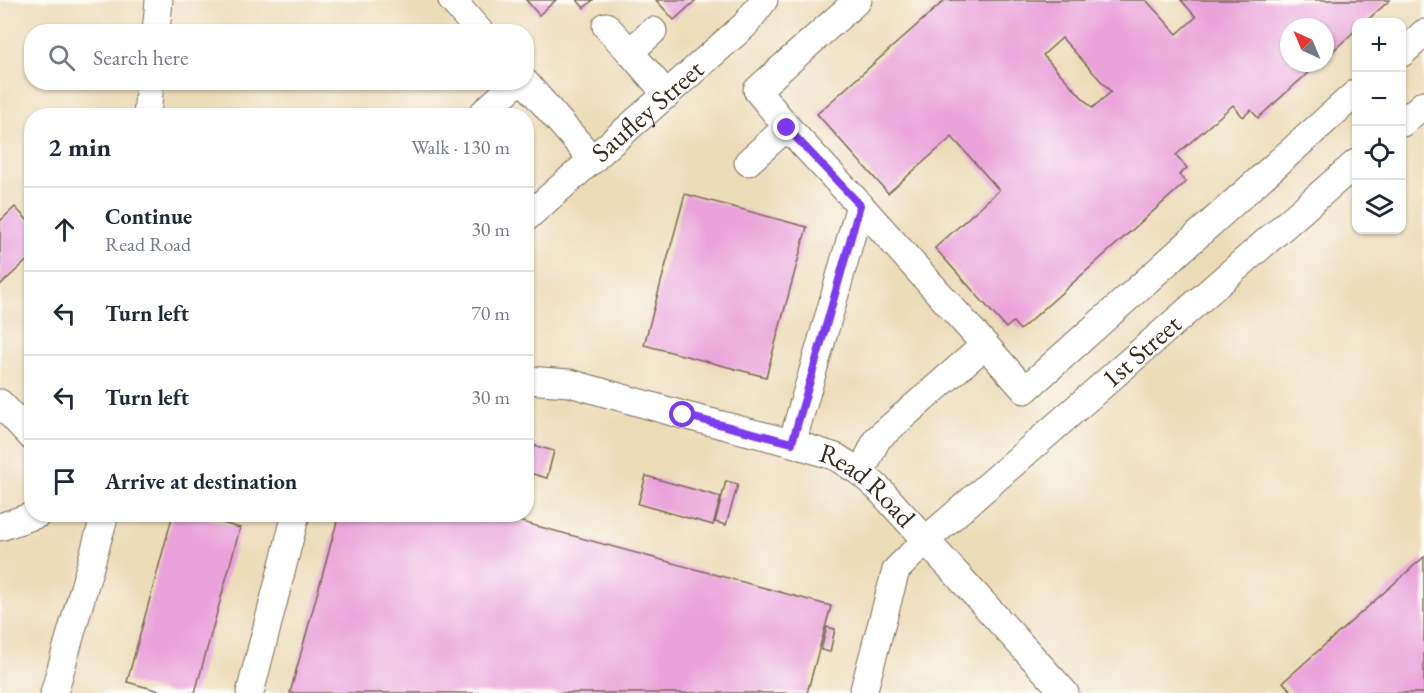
<!DOCTYPE html>
<meta charset="utf-8">
<style>
:root{--surface:#fff;--page:#f6f6f7;--text:#1f2937;--muted:#747a83;--line:#e0e1e3}
body{margin:0;font-family:"EB Garamond",serif;background:var(--page);color:var(--text)}
.controls{position:absolute;right:18px;top:18px;display:grid;overflow:hidden;border-radius:12px;box-shadow:0 2px 4px #0004}
.controls button{width:54px;height:54px;display:grid;place-items:center;padding:0;border:0;border-bottom:2px solid var(--line);background:var(--surface);color:var(--text);font:30px sans-serif}
.compass{position:absolute;left:1280px;top:18px;width:54px;height:54px;border-radius:50%;background:var(--surface);box-shadow:0 2px 4px #0004;rotate:316deg}
.stop{position:absolute;width:18px;height:18px;margin:-14px;border:4px solid #7c3aed;border-radius:50%;background:#fff}
.stop.end{background:#7c3aed;border-color:#fff;box-shadow:0 2px 6px #0008}
.list{margin:0;padding:0;list-style:none}
h2{display:flex;justify-content:space-between;align-items:center;height:78px;margin:0;padding:0 24px;font-size:26px}
h2 small{font-size:20px;font-weight:400;color:var(--muted)}
.list li{display:grid;grid-template-columns:39px 1fr auto;gap:18px;align-items:center;box-sizing:border-box;height:84px;padding:0 24px;border-top:2px solid var(--line)}
.list b{display:block;font-size:22px;white-space:nowrap}
.list p{margin:0;font-size:20px;white-space:nowrap;color:var(--muted)}
.list em{font-size:20px;font-style:normal;color:var(--muted)}
.icon{flex:none;width:33px;height:33px;fill:none;stroke:currentColor;stroke-width:2;stroke-linecap:round;stroke-linejoin:round}
.map{position:relative;flex:none;width:1424px;height:693px;overflow:hidden}
.search{position:absolute;background:var(--surface);box-shadow:0 2px 4px #0004;left:24px;top:24px;width:510px;height:66px;display:flex;align-items:center;gap:15px;box-sizing:border-box;padding:0 21px;border-radius:24px;color:var(--muted);font-size:22px}
.panel{position:absolute;background:var(--surface);box-shadow:0 2px 4px #0004;left:24px;top:108px;width:510px;height:414px;border-radius:24px}
.map>svg:first-child{display:block}
.building{fill:#eaa3da;fill-rule:evenodd}
.lines{fill:none;stroke-linecap:round;stroke-linejoin:round}
.minor-casing{stroke:#796954;stroke-width:29}
.minor{stroke:#fff;stroke-width:27}
.route{stroke:#7c3aed;stroke-width:8}
.labels{text-anchor:middle;stroke-width:4.5;stroke-linejoin:round;paint-order:stroke}
.street-label{font-size:27px;fill:#3b2a1e;stroke:#fdfcf7}
</style>
<div class="map">
<svg width="1424" height="693" viewBox="0 0 1424 693">
<rect width="100%" height="100%" fill="#fdfcf7"/>
<filter id="ink" filterUnits="userSpaceOnUse"><feTurbulence type="fractalNoise" baseFrequency=".0167" numOctaves="2"/><feDisplacementMap in="SourceGraphic" scale="12" xChannelSelector="R" yChannelSelector="G"/><feConvolveMatrix kernelMatrix="1 2 1 2 8 2 1 2 1" color-interpolation-filters="sRGB"/></filter>
<filter id="wash" filterUnits="userSpaceOnUse"><feTurbulence type="fractalNoise" baseFrequency=".008" numOctaves="4" result="noise"/><feDisplacementMap in="SourceGraphic" scale="24" xChannelSelector="R" yChannelSelector="G"/><feGaussianBlur stdDeviation="1.35" result="paint"/><feColorMatrix in="noise" values="0 0 0 0 0 0 0 0 0 0 0 0 0 0 0 0 0 1.4 0 .05"/><feComposite in="paint" operator="in"/></filter>
<g filter="url(#wash)">
<rect width="100%" height="100%" fill="#ecddb9"/>
<g id="blocks">
<path class="building" d="M526,0H556L539,15Z
M577,0H593L584,8Z
M656,0H696L674,20Z
M945,0H1146L1177,34L1196,17L1181,0H1390L1365,22H1356V30L1325,58V27H1289V63H1319L1258,118L1251,110L1243,117L1233,105L1176,155L1187,168L1179,175L1186,182L1020,330L1013,322L1006,328L935,248L999,190L952,137L888,193L817,114ZM1062,38L1111,92L1092,108L1043,55Z
M685,194L807,227L766,377L644,345Z
M15,207L32,225V256L0,285V221Z
M526,443L554,451L547,478L526,472Z
M646,476L721,497L713,525L638,504Z
M726,481L738,484L726,525L715,522Z
M173,514H190L240,528L195,693H167L127,682Z
M339,514H493L831,606L807,693H290Z
M1424,557V693H1293L1283,682Z
M827,627L835,629L830,652L821,650Z"/>
</g>
</g>
<g filter="url(#ink)">
<use href="#blocks" fill-opacity="0" stroke="#796954" stroke-width="1.5"/>
<g class="lines">
<g class="minor-casing">
<g id="minor">
<path d="M452,0L480,32"/>
<path d="M858,0L757,90L787,127L860,205L985,345"/>
<path d="M606,26L630,52L653,31"/>
<path d="M156,32L159,0"/>
<path d="M630,52L667,95"/>
<path d="M1402,53L1424,33"/>
<path d="M525,82L593,160"/>
<path d="M147,116L150,82"/>
<path d="M480,116L517,82"/>
<path d="M1402,123L1424,104"/>
<path d="M748,162L787,127"/>
<path id="s1" d="M526,218L745,25L764,0"/>
<path id="s2" d="M526,380L570,383L683,415L792,443L836,457L861,473L879,489L1065,693"/>
<path d="M0,403L32,437"/>
<path d="M792,443L830,312L860,205"/>
<path d="M861,473L877,439L985,345L1025,390L1356,93"/>
<path d="M0,527L38,514"/>
<path d="M54,693L105,514"/>
<path d="M250,693L296,514"/>
<path id="s3" d="M863,693L896,570L926,540L1356,163"/>
</g>
</g>
<use href="#minor" class="minor"/>
</g>
</g>
<g class="lines" filter="url(#ink)">
<path class="route" d="M683,415L792,443L830,312L860,205L787,128"/>
</g>
<g class="labels">
<g class="street-label">
<text dy="9" stroke="none"><textPath href="#s1" startOffset="162">Saufley Street</textPath></text>
<text dy="9" stroke="none"><textPath href="#s3" startOffset="456">1st Street</textPath></text>
<text dy="9" stroke="none"><textPath href="#s2" startOffset="362">Read Road</textPath></text>
</g>
</g>
</svg>
<div class="controls">
<button>+</button>
<button>−</button>
<button><svg class="icon" aria-label="locate" viewBox="0 0 24 24"><circle cx="12" cy="12" r="6"/><path d="M12 2v4M12 18v4M2 12h4M18 12h4"/></svg></button>
<button><svg class="icon" aria-label="layers" viewBox="0 0 24 24"><path d="M12 4l9 5-9 5-9-5zM3 14l9 5 9-5"/></svg></button>
</div>
<svg class="compass" viewBox="-18 -18 36 36"><path d="M0-13l5 13h-10z" fill="#e53935"/><path d="M0 13l5-13h-10z" fill="#747a83"/></svg>
<div class="stop" style="left:683px;top:415px"></div>
<div class="stop end" style="left:787px;top:128px"></div>
<div class="search"><svg class="icon" aria-label="search" viewBox="0 0 24 24"><circle cx="10" cy="10" r="6"/><path d="M15 15l6 6"/></svg>Search here</div>
<section class="panel">
<h2>2 min<small>Walk · 130 m</small></h2>
<ul class="list">
<li><svg class="icon" aria-label="ahead" viewBox="0 0 24 24"><path d="M12 20V5M6 11l6-6 6 6"/></svg><div><b>Continue</b><p>Read Road</p></div><em>30 m</em></li>
<li><svg class="icon" aria-label="left" viewBox="0 0 24 24"><path d="M17 20v-9H6M10 6l-5 5 5 5"/></svg><div><b>Turn left</b></div><em>70 m</em></li>
<li><svg class="icon" aria-label="left" viewBox="0 0 24 24"><path d="M17 20v-9H6M10 6l-5 5 5 5"/></svg><div><b>Turn left</b></div><em>30 m</em></li>
<li><svg class="icon" aria-label="arrive" viewBox="0 0 24 24"><path d="M6 21V4h12l-3 4 3 4H6"/></svg><div><b>Arrive at destination</b></div></li>
</ul>
</section>
</div>
